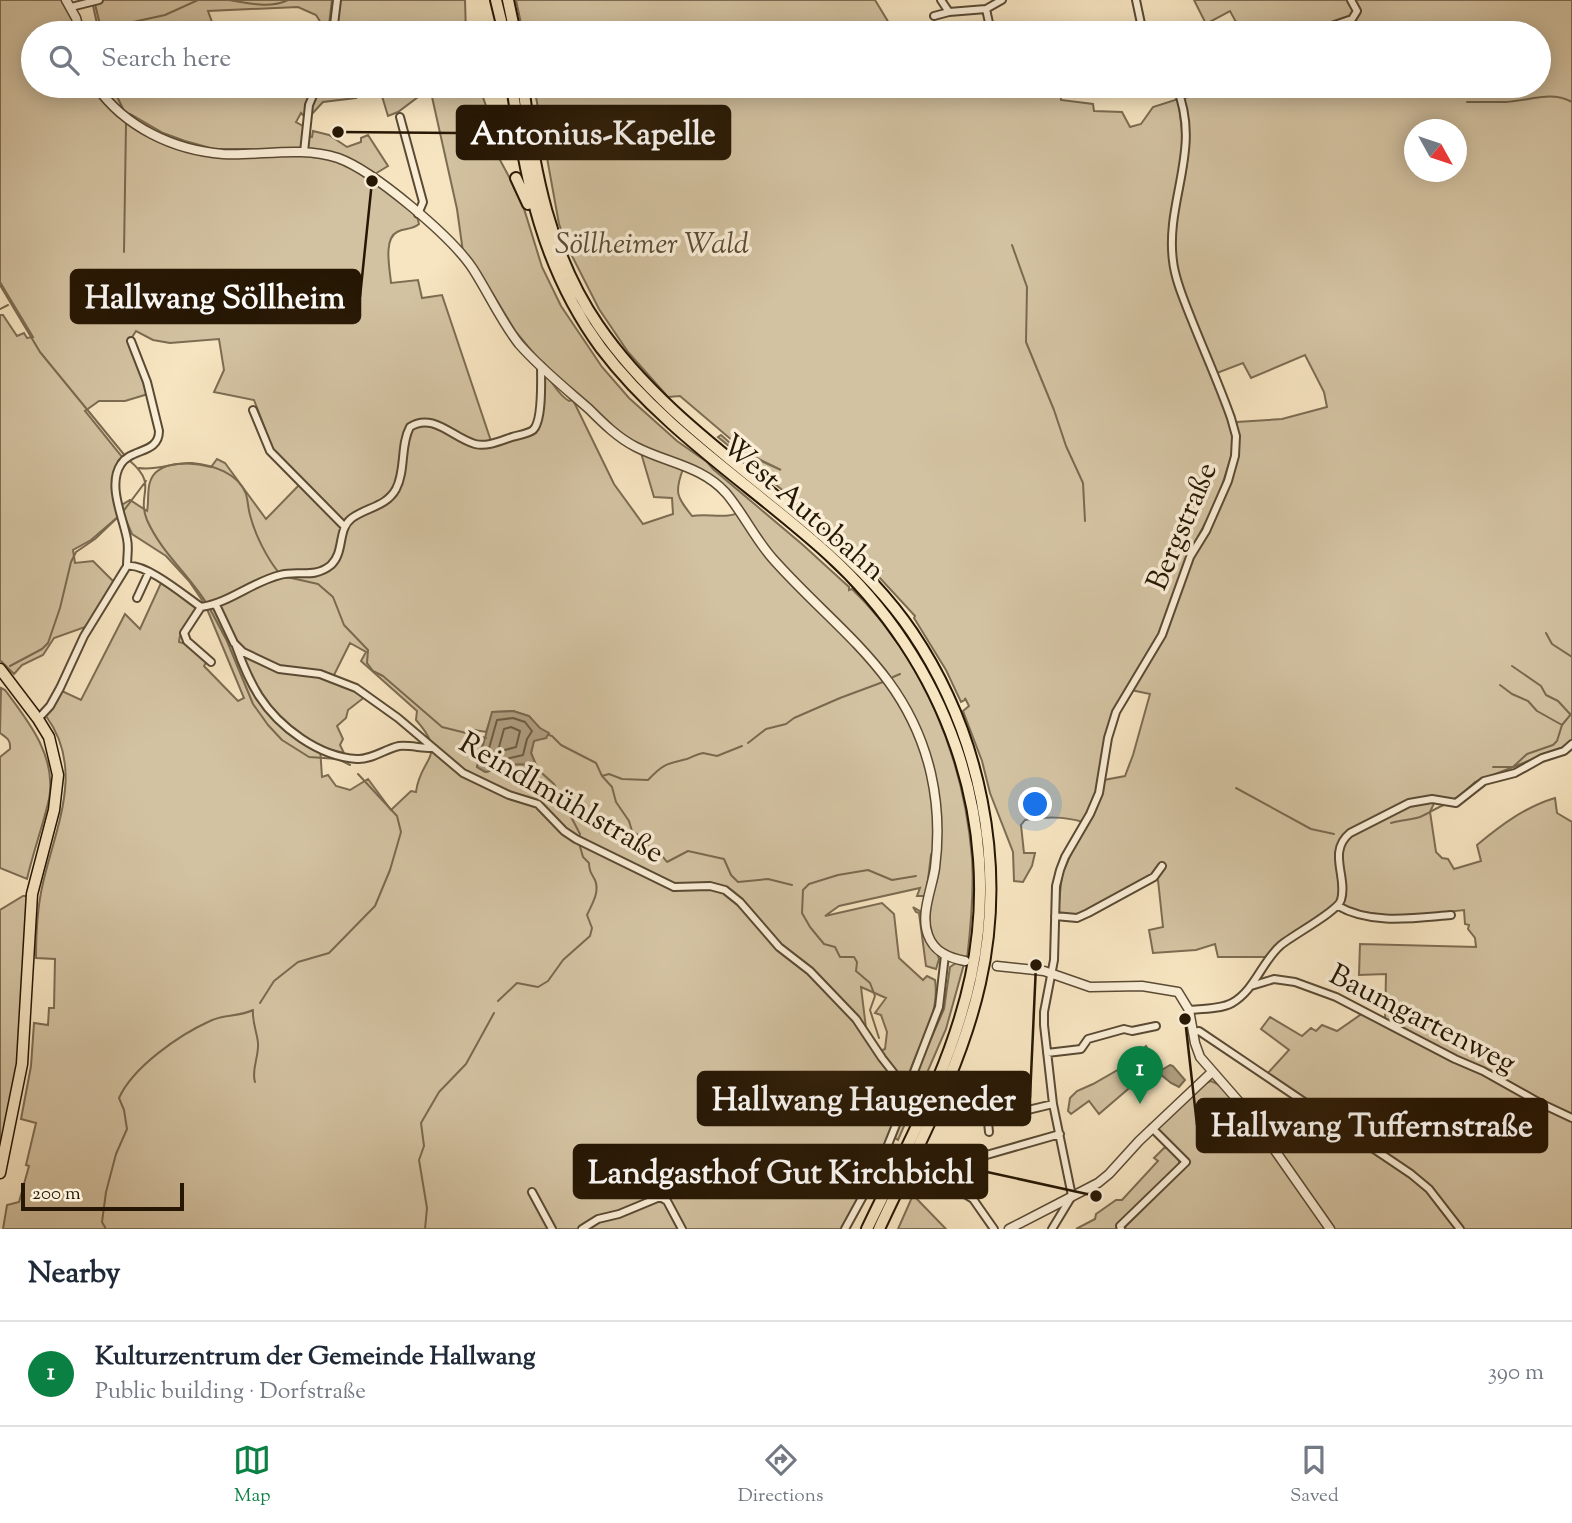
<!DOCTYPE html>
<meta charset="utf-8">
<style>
:root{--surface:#fff;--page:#f6f6f7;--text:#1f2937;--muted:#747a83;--line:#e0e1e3;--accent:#0b8043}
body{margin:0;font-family:"Sorts Mill Goudy",serif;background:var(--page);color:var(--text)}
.compass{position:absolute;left:1404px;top:119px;width:63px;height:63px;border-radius:50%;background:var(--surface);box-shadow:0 4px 18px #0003;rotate:130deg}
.scale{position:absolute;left:21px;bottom:18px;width:163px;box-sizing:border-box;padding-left:7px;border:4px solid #261704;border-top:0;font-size:19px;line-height:24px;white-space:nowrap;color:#261704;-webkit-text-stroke:5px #faeed7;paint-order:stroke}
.you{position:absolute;left:1036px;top:805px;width:24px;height:24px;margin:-18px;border:5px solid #fff;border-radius:50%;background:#1a73e8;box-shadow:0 0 0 10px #1a73e833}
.badge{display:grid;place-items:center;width:46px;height:46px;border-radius:50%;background:var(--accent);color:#fff;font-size:23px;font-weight:700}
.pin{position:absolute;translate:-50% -58px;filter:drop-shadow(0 2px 4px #0008)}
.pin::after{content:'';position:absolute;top:37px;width:24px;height:21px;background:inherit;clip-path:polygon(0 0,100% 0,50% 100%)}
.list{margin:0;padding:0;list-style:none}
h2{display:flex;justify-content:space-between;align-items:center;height:91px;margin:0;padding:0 28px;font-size:30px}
h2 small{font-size:23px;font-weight:400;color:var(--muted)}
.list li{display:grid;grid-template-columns:46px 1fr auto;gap:21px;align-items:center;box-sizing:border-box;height:105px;padding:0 28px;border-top:2px solid var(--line)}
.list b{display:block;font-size:26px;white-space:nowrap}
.list p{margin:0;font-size:23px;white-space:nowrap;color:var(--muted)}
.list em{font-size:23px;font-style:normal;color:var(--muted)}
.icon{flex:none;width:38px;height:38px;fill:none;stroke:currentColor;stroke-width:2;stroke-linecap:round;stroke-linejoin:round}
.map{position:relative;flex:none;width:1572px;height:1229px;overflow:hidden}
.search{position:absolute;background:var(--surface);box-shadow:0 4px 18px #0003;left:21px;right:21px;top:21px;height:77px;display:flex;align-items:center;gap:18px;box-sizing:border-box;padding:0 24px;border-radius:38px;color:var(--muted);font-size:26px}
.sheet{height:196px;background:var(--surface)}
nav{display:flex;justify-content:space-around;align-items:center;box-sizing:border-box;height:98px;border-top:2px solid var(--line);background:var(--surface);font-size:19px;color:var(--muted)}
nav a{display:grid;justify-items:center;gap:4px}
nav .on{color:var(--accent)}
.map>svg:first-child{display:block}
.green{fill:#d3c2a1;stroke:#7c6c52;stroke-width:2;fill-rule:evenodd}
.water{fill:#b09f81;stroke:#79694f;stroke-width:2}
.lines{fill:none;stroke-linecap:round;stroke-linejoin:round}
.shore{stroke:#6b5b42;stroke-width:2}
.stream{stroke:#79694f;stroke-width:2}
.minor-casing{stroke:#5a4a33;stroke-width:10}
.tertiary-casing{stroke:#5a4a33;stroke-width:11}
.primary-casing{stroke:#261704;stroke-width:13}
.motorway-casing{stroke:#261704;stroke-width:14}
.minor{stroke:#faeed7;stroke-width:6}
.tertiary{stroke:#faeed7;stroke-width:8}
.primary{stroke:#f7e5c1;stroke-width:10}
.motorway{stroke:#f7e5c1;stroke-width:10}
.labels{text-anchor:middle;stroke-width:7;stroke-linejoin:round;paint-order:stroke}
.park-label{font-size:30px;font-style:italic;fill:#5a4a33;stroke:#faeed7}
.street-label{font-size:30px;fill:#261704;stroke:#faeed7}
.leader{fill:none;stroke:#261704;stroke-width:2.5}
.callout-dot{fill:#261704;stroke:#faeed7;stroke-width:2.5}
.callout{fill:#261704;stroke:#261704;stroke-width:2.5}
.callout-label{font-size:32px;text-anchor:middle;font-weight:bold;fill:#fff}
</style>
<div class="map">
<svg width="1572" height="1229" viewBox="0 0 1572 1229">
<rect width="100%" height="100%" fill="#f7e5c1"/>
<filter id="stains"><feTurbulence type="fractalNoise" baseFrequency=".00286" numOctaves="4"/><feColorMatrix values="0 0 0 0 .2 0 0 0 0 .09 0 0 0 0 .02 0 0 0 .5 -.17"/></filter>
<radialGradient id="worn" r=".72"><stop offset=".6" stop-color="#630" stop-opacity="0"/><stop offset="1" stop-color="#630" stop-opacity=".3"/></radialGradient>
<path class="green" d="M0,0H62L72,16L78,33H33V86H92L98,96L117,116L132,126L160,141L253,156L252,149H214L185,141L163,133L130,114L126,116L99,86H479L492,123L500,160L521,199L542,267L561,306L602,367L629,398L677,441L707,462L713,469L803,545L849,587V590L852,589C924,659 964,759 972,858C974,891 971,926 967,959C960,957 951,956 946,952C916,933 935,889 939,862L931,855L926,896H917L920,888L839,906L825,916L882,903L894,914L899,958L923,980L927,976L935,980C940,1013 921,1041 910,1071C898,1103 890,1137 876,1168C866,1189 853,1209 842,1229H3L7,1205L19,1202L29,1166L26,1165L36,1123L21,1119L31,1066L34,1023L48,1025L49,1008H54L55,959L36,958C36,933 37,908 43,883C56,826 85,769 46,716L62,691L81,700L125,614L140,629L161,583L196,606C195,620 179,628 179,642L190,645L207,661L204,666L238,701L244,698L207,609L216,608L204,603L189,581L166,556L132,534L120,506L130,500L147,511C149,502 147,491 150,482C157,459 194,462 211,467L217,459L225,463L266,519L303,481L274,452L254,400L214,392L224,370L219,339L170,343L153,340L136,331L129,342L139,361L148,394L125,401H99L85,411L123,458L118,466L120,515L91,540L73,550L75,563L93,561L114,582L88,626L54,638L43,655L22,665L14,674L0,660V315H3L17,336L24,333L27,338L33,337L0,282ZM430,88L457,209L463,252L479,271L516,332L540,361L627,439L650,450L701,469L718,481L742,511C729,520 708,513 692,516C677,497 674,493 683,469L641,453L654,497L672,498L673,514L643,524L614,484L573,400L569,401C557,394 554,383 544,373L541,415L536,433L492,444L442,295L422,298L418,280L391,283C390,270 383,239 397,232C405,228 412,230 419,224L417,216L370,177L388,166L368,135L361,138V142L347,147L329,135L313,131L312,137L303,136V126L296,122L301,113L304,116L311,115L323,102L356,98L368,89L381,93L388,116L398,112ZM350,643L366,652L361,661L417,711L416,720C449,757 420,757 416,792L411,791L391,810L368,779L350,790L336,786L328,775L322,777L320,747L344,753L340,745L343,739L337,726L346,718L348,710L366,696L332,679ZM513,711L529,716L546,738L534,740L531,753L536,765L516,764L485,772L477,767L483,744L471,740L474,730L486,732L493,712ZM861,987L886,998L875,1013L881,1015L887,1032L885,1049L880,1051L866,1028Z
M88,0H332L328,33H322L321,23L316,15L298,7L208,11L216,33H99L92,1Z
M334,0H465L466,33H330Z
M516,0H875L895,33H523Z
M1194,0H1572V741L1566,746L1475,782L1456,800L1435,801L1430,812L1436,852L1442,858L1448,859L1454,869L1481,861L1477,845C1501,825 1525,807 1555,798L1557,813L1572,822V1229H1125L1126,1226L1190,1162L1156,1128L1203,1084L1211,1081C1231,1088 1254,1124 1267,1142L1307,1103L1266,1075L1289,1050L1261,1029L1270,1017L1302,1036L1311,1028L1316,1031L1322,1025L1337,1031L1363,1013L1385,1023L1386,974L1359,975L1360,944L1476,947L1475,938L1468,929L1469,925L1465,924L1464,910L1400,917L1331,908L1295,931L1265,957H1218L1215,944L1196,950L1153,953L1149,930L1163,927L1158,880L1151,875C1131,887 1078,925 1058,913L1062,874L1104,780L1125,776L1133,755L1150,694L1131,690L1160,644L1189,564L1213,523L1222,502L1234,465L1237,422L1282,419L1327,407L1324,392L1305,355L1251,378L1243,363L1217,373C1203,339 1174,283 1174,247C1174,217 1184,191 1187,162C1190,141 1187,119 1183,98L1194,96L1203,86H1539V33H1242L1230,11L1206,24ZM1414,130H1456V172H1414Z
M534,86H1062L1061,100L1093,104L1094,111L1122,112L1130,127L1141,124L1153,107L1178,99L1183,138L1180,179L1169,231L1171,264L1226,409L1234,443L1232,454L1217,501L1184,563L1163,628L1114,710L1095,799L1083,822C1063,816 1045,817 1025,820L1021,825L1024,853H1035L1032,866L1023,882L1014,881L1013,852L990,793L982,761L963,711L969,706L965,698V700L961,702L946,670L914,618L915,616L878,576L882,571L878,567L874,571L838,536L718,437L721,435L739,451L781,470L747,453L680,396L668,397L628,352L599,309L569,250L559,224Z
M1,688L5,690C29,722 57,757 49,799C43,826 33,852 27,879L0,868V757L10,749C11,740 7,738 0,733Z
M23,896H28L17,1072L0,1151V910Z
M913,907L923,913L939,959L936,969L926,966L919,913L916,912Z
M956,963L964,964L946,1029L898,1140L895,1138L922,1059L944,1009L950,967Z
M1146,1046L1156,1065L1099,1114L1089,1101L1071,1114L1068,1111L1070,1098L1077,1091L1093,1084L1121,1068Z
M1164,1148H1168L1179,1160V1165L1117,1227L1118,1229H1076L1095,1219L1096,1214L1116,1200H1122L1158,1161L1154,1158Z
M913,1195L946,1229H898Z"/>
<path class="water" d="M513,711L529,716L540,728L549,733L546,738L534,741L531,753L536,765L534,768C521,759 501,768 486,772L477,767L492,712Z
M1170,1065L1173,1066L1185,1080L1179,1087L1171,1083L1160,1074V1071Z"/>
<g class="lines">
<path class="shore" d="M513,718L525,722L532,731L527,739L523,755L488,763L486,759L497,720Z
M511,727L520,731L516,747L501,751L499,747L504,729Z"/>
<path class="stream" d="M229,0C249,3 269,9 288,0
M95,4L102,33
M101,29L165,15L198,0H225
M112,86L124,111
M1467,102C1480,102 1493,102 1506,102C1529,101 1550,90 1572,102
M1012,245L1027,287L1026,342L1054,410L1066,446L1083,483L1085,521
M124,252L126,124
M0,285L40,352L126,457
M0,309L8,305
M130,461C159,486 136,493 147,520C161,552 189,575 207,604
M139,468C157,471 174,462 192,463C213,465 238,473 246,494C248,501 248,508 250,515C255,535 267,558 279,573
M122,513L146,481
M287,577L318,584L333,597L344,625L368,650L367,663L373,671L383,676L442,727L486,738
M210,609L227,641L253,704L268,725L282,740L309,757L338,759L350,765
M1546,633L1552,644L1572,657
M10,666L42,649L48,643L60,608L71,562L76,552L95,539L118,517
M1512,666L1541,686L1546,695L1558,701L1570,714
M893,677L900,674
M1500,685L1512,694L1528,701L1537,711L1562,725
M549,735L552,736L561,745L596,763L602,776L612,787L616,802L629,821L632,831L648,841L647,851L659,852L667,862L688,851L724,859L731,875L738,882L768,879L792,885
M748,743L766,729L786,724L794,718L840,698L883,682
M535,767L554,784L580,834L579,838
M1493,767H1513L1527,754L1553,745L1557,741L1562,725L1572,713
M602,776L609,774L622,779L648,780C663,764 666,764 687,759C693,757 696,754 703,753L717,756L742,746
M1236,788L1311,829L1334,834
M1391,823C1401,820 1411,820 1420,817C1430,813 1437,807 1447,804
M498,1001L517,983L538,987L548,981L563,960L590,936L592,928L587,915C592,904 600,892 595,880C591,873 589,870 589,863L583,857L579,843
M260,1003L274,981L298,962L329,953L375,906L390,870L401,832L397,816L358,774
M879,1038L870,1010L875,996L870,983L856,971L857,962L854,957H840L835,947L824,944L810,927L802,913L803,890L809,884L838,875L868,870L892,880L916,876
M106,1229L102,1222L106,1192L116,1154L127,1129L124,1110L119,1098C133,1067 179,1035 210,1021C224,1014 239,1017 253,1010C252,1022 257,1032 258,1043C259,1057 251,1070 255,1082
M425,1229L427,1208L419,1160L424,1146L421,1123L439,1092L466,1064L494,1013"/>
<g class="minor-casing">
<path id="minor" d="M941,0L949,12L986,9L1002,0
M1136,0L1143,33
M71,7L99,0
M934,16L949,12
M333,33L337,0
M982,33L991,32L986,9
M1311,33L1352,19L1357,11L1351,0
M1177,90L1192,91L1202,86
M400,117L423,202L418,214
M304,152L309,105L317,86
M253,410L270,451L345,527
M127,566C127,556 129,548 127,539C123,517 107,485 121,464C131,448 159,454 159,431L147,382L131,341
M137,598L149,572
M216,605L234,643L243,652L279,669L320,674L356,688L398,718L463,773L509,795L538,804L564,831L576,839L674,887L710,886L725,890L740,902L779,947L810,971L856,1019L882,1058L907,1090
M201,607L184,633L187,641L211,662
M236,646C242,663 249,680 259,696C279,727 319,757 357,759C371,760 385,749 399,746C409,745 421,748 431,748
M38,719L50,706L60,688L84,636L127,566C146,563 185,596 201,607C229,603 252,582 280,575C298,570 314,579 331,565C345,552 337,529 352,518C367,507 386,507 396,489C406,470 400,445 410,427C433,412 453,438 475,444C487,447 500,441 512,437C518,435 528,434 533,430C543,421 541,379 541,366
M1338,906C1371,925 1414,918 1451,915
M1055,916L1077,918L1088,913L1154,877L1162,866
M1251,986L1274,979L1295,982L1336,997L1455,1059L1483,1071L1540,1103L1572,1118
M1189,1010C1202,1009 1221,1009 1232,1003C1255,990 1262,961 1281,945C1293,935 1338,911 1341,900C1348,877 1327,852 1350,833L1409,803L1432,799L1456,803L1484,781L1515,773L1542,758L1564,751L1572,744
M1193,1032L1199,1031L1411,1174L1429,1189L1460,1229
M1047,1053L1081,1049L1088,1039L1124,1029L1132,1031L1156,1026
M989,1132L988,1122L991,1119L1053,1104
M932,1166L943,1171L950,1185L973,1199L994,1229
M532,1192L552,1229
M979,1192L976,1158L1060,1134
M582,1229L598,1219L619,1214L660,1197L667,1201L682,1229
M845,1229L879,1167L902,1110L907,1090L939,1007L945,955
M1052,1229L1072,1196L1053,1104L1044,1025V1012L1054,960L1056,886L1060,870L1065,857L1090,814L1099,793L1108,738L1116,712L1162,635L1190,557L1206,531L1228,481L1235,456L1236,436L1231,418C1219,384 1204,351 1191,318C1184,300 1175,280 1173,261C1165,200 1203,149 1176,86
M1121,1229L1120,1226L1186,1162L1152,1128"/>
</g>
<g class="tertiary-casing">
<path id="tertiary" d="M66,0L76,18L80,33
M96,86C125,127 173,150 223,154C261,156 300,146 338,158C374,171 452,237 473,269C489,294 501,321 519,344C540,368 565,388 589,409C603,423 618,438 636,447C667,463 702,466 726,493C743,513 755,539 773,559C837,631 908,673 931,774C938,805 939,837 935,868C932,889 920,914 928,935C934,952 949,958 965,961
M997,966L1044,971L1090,987L1142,986L1178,992L1189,1010L1195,1043L1200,1057L1248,1112L1330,1229
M1009,1229L1098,1183L1109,1174L1139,1141L1212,1072"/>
</g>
<g class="primary-casing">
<path id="primary" d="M0,669L38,719L49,737L58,775L54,810L32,894L22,1064L0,1173"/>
</g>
<g class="motorway-casing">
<path id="motorway" d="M496,0L504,33
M508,0L515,33
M512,86C526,182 542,268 601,348C663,430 753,486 828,554C945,660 1004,820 971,976C952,1066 906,1147 867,1229
M523,86C534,170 549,254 598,325C656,410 745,468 821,534C855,563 887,595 912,632C980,733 1007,863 980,983C961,1069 916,1149 879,1229
M516,178L528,204"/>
</g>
<use href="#minor" class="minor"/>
<use href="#tertiary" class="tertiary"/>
<use href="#primary" class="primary"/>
<use href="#motorway" class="motorway"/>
</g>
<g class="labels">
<g class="park-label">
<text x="652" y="253">Söllheimer Wald</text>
</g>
<g class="street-label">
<text transform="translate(804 507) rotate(41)" y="10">West Autobahn</text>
<text transform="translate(1181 526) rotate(-67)" y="10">Bergstraße</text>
<text transform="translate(562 797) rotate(30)" y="10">Reindlmühlstraße</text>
<text transform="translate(1423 1018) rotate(27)" y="10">Baumgartenweg</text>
</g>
</g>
<path class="leader" d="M338 132L457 133M372 181L360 297M1036 965L1030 1098M1185 1019L1197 1125M1096 1196L987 1172"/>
<g class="callout-dot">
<circle cx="338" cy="132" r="7"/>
<circle cx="372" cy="181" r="7"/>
<circle cx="1036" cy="965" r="7"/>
<circle cx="1185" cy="1019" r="7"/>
<circle cx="1096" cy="1196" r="7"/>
</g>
<g class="callout">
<rect x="457" y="106" width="273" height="53" rx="7"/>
<rect x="71" y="270" width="289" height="53" rx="7"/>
<rect x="698" y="1072" width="332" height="53" rx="7"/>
<rect x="1197" y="1099" width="350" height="53" rx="7"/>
<rect x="574" y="1145" width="413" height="53" rx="7"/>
</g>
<g class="callout-label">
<text x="593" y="144">Antonius-Kapelle</text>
<text x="215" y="308">Hallwang Söllheim</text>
<text x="864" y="1110">Hallwang Haugeneder</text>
<text x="1372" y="1136">Hallwang Tuffernstraße</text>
<text x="781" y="1183">Landgasthof Gut Kirchbichl</text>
</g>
<rect width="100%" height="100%" filter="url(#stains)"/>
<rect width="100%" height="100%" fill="url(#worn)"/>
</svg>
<svg class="compass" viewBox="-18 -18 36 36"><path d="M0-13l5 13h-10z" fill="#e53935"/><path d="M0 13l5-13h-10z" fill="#747a83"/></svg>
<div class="scale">200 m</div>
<div class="you"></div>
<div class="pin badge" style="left:1140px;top:1104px">1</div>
<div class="search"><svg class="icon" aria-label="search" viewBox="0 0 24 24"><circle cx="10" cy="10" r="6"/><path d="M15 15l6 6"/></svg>Search here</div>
</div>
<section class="sheet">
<h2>Nearby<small></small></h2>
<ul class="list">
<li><span class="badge">1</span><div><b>Kulturzentrum der Gemeinde Hallwang</b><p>Public building · Dorfstraße</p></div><em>390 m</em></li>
</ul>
</section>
<nav>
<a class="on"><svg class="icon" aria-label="map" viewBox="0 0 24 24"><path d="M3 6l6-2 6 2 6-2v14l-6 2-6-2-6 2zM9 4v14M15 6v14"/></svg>Map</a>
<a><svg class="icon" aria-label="directions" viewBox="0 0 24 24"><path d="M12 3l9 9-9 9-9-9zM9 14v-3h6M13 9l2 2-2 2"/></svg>Directions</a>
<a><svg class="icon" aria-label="saved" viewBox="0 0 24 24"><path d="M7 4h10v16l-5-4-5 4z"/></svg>Saved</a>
</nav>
